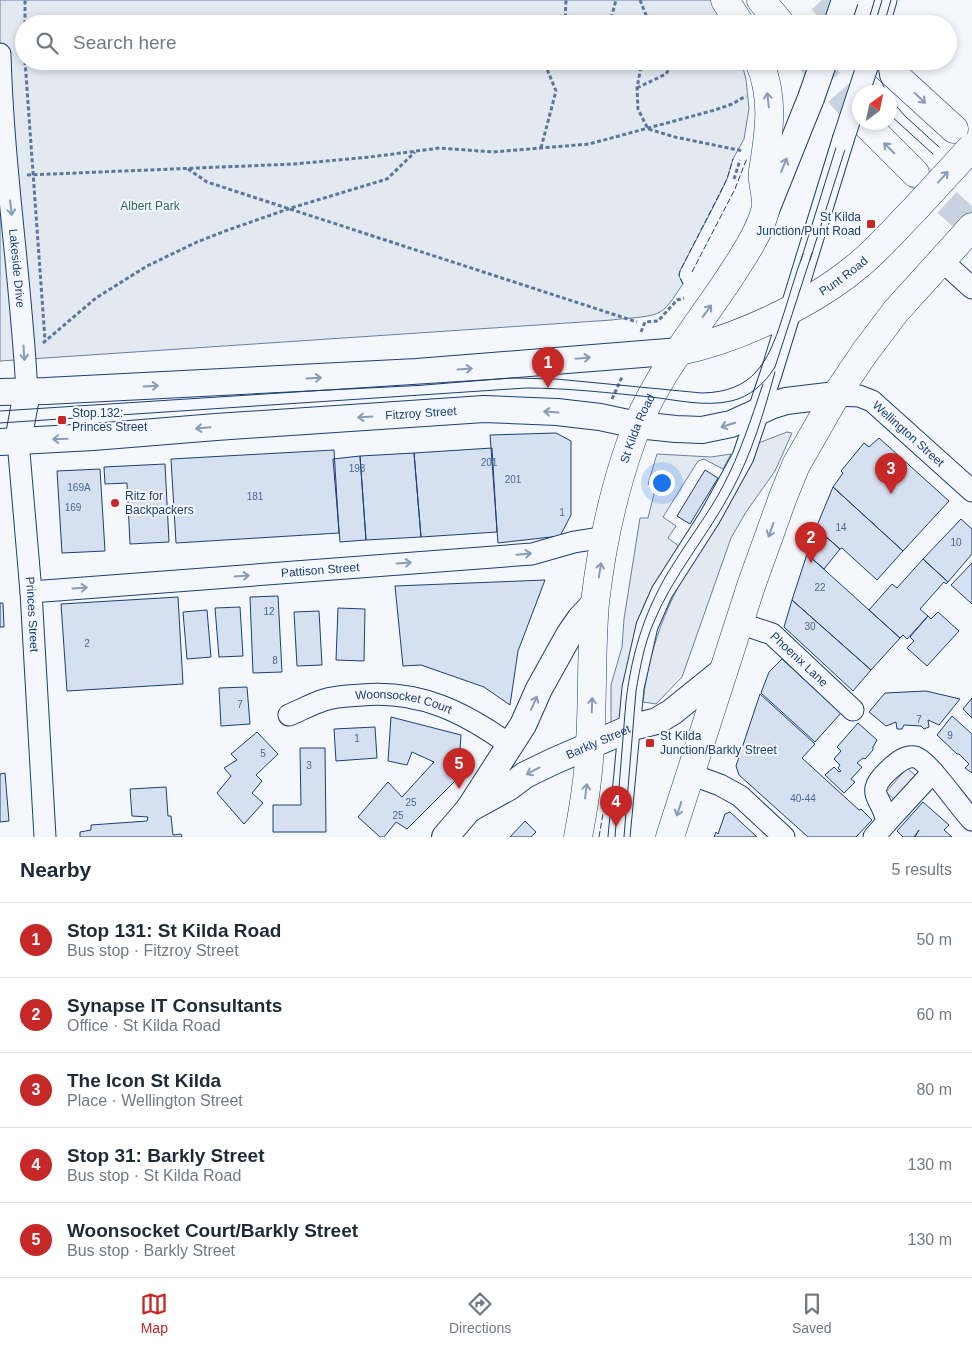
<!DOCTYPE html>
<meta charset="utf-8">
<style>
:root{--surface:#fff;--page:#f6f6f7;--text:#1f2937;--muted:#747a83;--line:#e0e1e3;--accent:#c62828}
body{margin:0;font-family:Helvetica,sans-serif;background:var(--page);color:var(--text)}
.compass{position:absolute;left:852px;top:85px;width:45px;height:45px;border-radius:50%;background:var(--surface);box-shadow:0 2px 8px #0003;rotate:33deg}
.you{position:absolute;left:661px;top:482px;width:18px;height:18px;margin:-12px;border:4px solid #fff;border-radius:50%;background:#1a73e8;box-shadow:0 0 0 8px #1a73e833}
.badge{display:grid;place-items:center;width:32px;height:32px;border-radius:50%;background:var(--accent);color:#fff;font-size:16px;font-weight:700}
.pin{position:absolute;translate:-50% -41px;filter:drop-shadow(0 1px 2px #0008)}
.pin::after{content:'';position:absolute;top:26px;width:18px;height:15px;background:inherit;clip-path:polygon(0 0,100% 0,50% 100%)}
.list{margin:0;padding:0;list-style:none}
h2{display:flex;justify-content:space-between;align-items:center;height:65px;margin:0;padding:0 20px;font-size:21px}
h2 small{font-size:16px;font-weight:400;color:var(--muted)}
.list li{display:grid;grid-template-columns:32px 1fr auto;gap:15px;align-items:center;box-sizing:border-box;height:75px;padding:0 20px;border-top:1px solid var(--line)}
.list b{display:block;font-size:19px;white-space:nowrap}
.list p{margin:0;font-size:16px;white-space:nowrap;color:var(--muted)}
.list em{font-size:16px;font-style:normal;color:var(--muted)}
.icon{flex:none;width:28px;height:28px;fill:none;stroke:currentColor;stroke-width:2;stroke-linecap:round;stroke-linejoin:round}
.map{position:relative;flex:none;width:972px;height:837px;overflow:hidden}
.search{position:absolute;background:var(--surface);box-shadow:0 2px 8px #0003;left:15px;right:15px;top:15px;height:55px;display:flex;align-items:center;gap:12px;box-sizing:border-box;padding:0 18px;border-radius:28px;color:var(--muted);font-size:19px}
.sheet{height:440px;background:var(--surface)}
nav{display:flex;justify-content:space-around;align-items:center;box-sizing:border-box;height:70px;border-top:1px solid var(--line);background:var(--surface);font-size:14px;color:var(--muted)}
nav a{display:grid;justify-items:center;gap:2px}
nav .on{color:var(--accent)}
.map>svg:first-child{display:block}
.green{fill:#e3e9f0;stroke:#687fa3}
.parking{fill:#e3e8f0;stroke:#687fa3}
.building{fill:#d5e0f0;stroke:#1d3f73}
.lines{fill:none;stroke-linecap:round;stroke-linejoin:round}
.highway-tunnel{stroke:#c9d2e0;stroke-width:28;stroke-dasharray:28 14;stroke-linecap:butt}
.minor-casing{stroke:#1d3f73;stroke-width:23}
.major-casing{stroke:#1d3f73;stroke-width:28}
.highway-casing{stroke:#1d3f73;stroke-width:29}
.path{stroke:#5e769c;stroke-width:3;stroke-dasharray:4 2.5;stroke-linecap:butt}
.minor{stroke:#f4f7fb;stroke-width:21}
.major{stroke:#f4f7fb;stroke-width:26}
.highway{stroke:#f4f7fb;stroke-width:28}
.tram{stroke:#1d3f73;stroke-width:1}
.minor-bridge-casing{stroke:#1d3f73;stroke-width:23;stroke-linecap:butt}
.major-bridge-casing{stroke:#1d3f73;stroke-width:28;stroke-linecap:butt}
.highway-bridge-casing{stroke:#1d3f73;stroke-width:29;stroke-linecap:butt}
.minor-bridge{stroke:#f4f7fb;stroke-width:21}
.major-bridge{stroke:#f4f7fb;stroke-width:26}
.highway-bridge{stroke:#f4f7fb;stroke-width:28}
.fence{stroke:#1d3f73;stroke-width:1;stroke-dasharray:6 2.5;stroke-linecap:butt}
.oneway{stroke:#889bb7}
.poi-dot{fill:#c62828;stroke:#f4f7fb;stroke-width:2}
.labels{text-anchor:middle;stroke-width:4;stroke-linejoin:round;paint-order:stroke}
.number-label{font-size:10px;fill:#4b6792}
.park-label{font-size:12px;fill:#2c6c60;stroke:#f4f7fb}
.poi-label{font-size:12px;fill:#1d3f73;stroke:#f4f7fb;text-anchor:start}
.street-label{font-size:12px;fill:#1d3f73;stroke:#f4f7fb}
</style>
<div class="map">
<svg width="972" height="837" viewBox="0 0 972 837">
<rect width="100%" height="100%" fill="#f4f7fb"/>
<path class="green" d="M0,0H711L725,24H24V61H741L746,79L749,109L744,139L733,159L727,179L718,198L680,271L679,276L683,284C676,293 670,306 660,312C651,318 624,318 612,320L0,361Z
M787,432L792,433L775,471L746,512L731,538L682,677L656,704L643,702C650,637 673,594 704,538C722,507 739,475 756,444Z
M657,454L711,457L731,454L723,469L704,459L698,461L663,517L676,526L668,538L680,547L625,717L611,723V685L622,647L624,619L640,518H648L656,486L648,484Z"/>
<path class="parking" d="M907,768L923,782L902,806L886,792Z"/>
<path class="building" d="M556,433L571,441V515L560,536L498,543L490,435Z
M879,438L949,501L903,551L833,487L843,473L841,471L864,443L869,447Z
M492,448L497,532L421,537L414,453Z
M334,450L339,533L176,543L171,459Z
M414,453L421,537L366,540L360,456Z
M360,456L366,540L340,542L333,459Z
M165,464L169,542L130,544L127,483L105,484L104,467Z
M100,469L105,551L62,553L57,471Z
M705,470L718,478L690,524L677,516Z
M833,487L903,551L877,580L842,548L840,549L816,528Z
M961,519L972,529V554L948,582L923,559Z
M816,528L840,549L824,569L807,554Z
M807,554L900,638L871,670L792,600Z
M923,559L948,582L946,584L944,582L920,609L928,616L907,639L903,635L900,638L869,610L892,584L897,588Z
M972,563V604L951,585Z
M545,580L518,651L510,705L484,687L421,665L403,666L395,586Z
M278,596L282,672L253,673L250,597Z
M178,597L183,684L67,691L61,604Z
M792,600L871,670L853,691L784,627Z
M0,603H3L4,627H0Z
M240,607L243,656L219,657L215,608Z
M338,608L365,609L364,661L336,660Z
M207,610L211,657L187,659L183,612Z
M319,611L322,665L297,666L294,612Z
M938,612L959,631L927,666L907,648L914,641L910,637L928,616L931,619Z
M782,659L841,713L815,742L761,693L769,672Z
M247,687L250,724L221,726L219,688Z
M926,691L960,699L939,725L928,720L929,727L924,729L921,726L904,725L902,729H897L896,722L886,726L869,712L885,693Z
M760,694L815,744L802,758L859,810L861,809L872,820L856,837H808L739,775L736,766Z
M972,698V718L963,709Z
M952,716L972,734V773L965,768L969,764L959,754H957L937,735Z
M391,717L461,735L458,778L407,829L396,822L384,837H380L358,817L388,782L402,797L434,762L412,752L407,765L388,761Z
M858,723L877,740L873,747V750L865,759L863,758L857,763L862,767L851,779L855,782L844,793L825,775L834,767L839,772L841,771L838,768L840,765L834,759L841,751L837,747Z
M375,727L377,758L336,761L334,729Z
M257,732L278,754L256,775L262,781L252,793L263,803L244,824L217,793L231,776L224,768L237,760L231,754Z
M300,748H325L326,832H273V805H301Z
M5,773L9,821L0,822V774Z
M166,787L168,816H171L173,835L181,834L182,837H80V832L91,830V825L147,821L148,817L132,816L130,789Z
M923,802L949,825L944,830L952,837H915L919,830L914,837H903L897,831Z
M730,812L757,837H714L716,832L718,834L725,814Z
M525,821L536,832L531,837H510Z"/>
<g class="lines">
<path class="highway-tunnel" d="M822,0L844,24
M811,61L860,117
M916,174L972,225"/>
<g class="minor-casing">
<g id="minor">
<path d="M879,24L886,0"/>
<path id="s1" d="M0,54C3,167 21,279 27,392"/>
<path d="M941,260L972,288"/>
<path id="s2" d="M836,395L859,396L872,401L972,491"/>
<path id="s3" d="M18,441L31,592L45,837"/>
<path id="s4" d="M31,592L532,554L574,542L606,537"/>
<path id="s5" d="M739,623L772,634L853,710"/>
<path id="s6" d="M289,715C301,710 312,704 324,700C336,696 349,696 362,695C420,690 464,712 510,745"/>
<path d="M690,774L720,785L740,796L784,837"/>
<path d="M887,822L933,772"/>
<path d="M619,837L633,688L647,626L662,592L710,517L743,457L771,374L843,140"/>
<path d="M874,837L887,822C882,795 862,794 891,768C898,762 906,755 915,757C927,759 960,808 972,820"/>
</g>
</g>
<g class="major-casing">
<g id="major">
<path d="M766,210L811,98"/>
<path d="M0,392L46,391L417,372L680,351"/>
<path d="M18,441L27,392"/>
<path id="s7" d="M0,442L93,437L216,427L484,409L557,412L600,417L637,425L676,429L702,430L731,424L773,405L786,401L836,395"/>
<path id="s8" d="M469,809L509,787L525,775L554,761L633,727L657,721L672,712L723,671"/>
<path d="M445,837L469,809L523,725L539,689L569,635L580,619L595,603"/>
</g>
</g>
<g class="highway-casing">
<g id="highway">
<path d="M725,0L740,24"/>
<path d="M761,0L781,24"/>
<path d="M886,67L954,129"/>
<path d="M864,122L915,173"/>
<path id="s9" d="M680,351C737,339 810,305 855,268C877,251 895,229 915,209"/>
<path id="s10" d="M578,837C584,806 589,775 590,743C593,696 591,649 595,603C601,549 613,493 631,442C651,382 693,333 728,280C741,260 759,234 765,211C769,199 761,184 763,171C769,133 775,98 759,61"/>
<path d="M670,837L751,586L783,497L796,465L836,395L865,352L896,311L972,227"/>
</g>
</g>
<path class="path" d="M640,0L646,15L645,24
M25,24V0
M565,24L566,0
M615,24L612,15L616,0
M25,61L45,340
M642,61L637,88L638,109L648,129L675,137L743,151
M637,88L666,74L674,61
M541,148L556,91L547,69L548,61
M188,169L207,182L637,322
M27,175L294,164L370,157L440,148L493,152L589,144L715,110L732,104L746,96
M734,179L740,160
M641,332L645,322L658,321L677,300L684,298
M43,343L96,298L147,266L197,242L228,230L291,208L387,179L415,152
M612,399L622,377"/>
<use href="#minor" class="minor"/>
<use href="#major" class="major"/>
<use href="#highway" class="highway"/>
<path class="tram" d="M875,24L882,0
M884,24L891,0
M877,61L880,78L886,92
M863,92L873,61
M890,99L905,116L939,147
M890,115L933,154
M801,260L863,61
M810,260L860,102
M0,411L514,378L556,379L702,393C753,392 768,363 782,319C789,298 795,275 803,254
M0,423L526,388C568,388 610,393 651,397C677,400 705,407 731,401C750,397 765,383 775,367L812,253
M615,837L626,701C632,651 646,606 674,563C690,537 709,513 723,486C740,454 751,419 763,384
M624,837L636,691C640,668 644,645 653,624C672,576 708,536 732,490C752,453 764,412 775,372"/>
<g class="minor-bridge-casing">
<path id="minor-bridge" d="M843,140L869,61"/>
</g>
<g class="major-bridge-casing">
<path id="major-bridge" d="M837,24L845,0
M811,98L824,61"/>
</g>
<g class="highway-bridge-casing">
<path id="highway-bridge" d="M915,209L972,147"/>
</g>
<use href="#minor-bridge" class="minor-bridge"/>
<use href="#major-bridge" class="major-bridge"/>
<use href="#highway-bridge" class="highway-bridge"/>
<path class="fence" d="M692,272L735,189L747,158
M683,284L679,275L680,271L727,179L733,159
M599,837L606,796"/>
</g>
<defs><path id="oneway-shaft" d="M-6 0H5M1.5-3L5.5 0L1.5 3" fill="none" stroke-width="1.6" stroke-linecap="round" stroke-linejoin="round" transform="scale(1.25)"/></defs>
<g class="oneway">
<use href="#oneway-shaft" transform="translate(920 98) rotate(43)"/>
<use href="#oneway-shaft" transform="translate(768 100) rotate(-97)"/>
<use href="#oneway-shaft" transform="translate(889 148) rotate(-135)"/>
<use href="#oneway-shaft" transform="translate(784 165) rotate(-68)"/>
<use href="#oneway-shaft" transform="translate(943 177) rotate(-48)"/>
<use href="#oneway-shaft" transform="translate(11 208) rotate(83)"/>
<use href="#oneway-shaft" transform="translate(707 311) rotate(-55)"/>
<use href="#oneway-shaft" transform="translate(24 353) rotate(86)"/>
<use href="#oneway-shaft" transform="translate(583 358) rotate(-5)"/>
<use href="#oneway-shaft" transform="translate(465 369) rotate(-4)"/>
<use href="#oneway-shaft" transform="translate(314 378) rotate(-3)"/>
<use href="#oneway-shaft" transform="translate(151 386) rotate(-3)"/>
<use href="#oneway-shaft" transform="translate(551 412) rotate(-176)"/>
<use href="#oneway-shaft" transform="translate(365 417) rotate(176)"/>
<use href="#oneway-shaft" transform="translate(728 425) rotate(163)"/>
<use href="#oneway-shaft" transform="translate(203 428) rotate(175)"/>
<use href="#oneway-shaft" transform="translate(60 439) rotate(178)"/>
<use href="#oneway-shaft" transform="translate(771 530) rotate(110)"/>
<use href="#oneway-shaft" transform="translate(524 554) rotate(-5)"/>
<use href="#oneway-shaft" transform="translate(404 563) rotate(-4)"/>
<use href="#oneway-shaft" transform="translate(600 570) rotate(-81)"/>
<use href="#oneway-shaft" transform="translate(242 576) rotate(-4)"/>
<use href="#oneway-shaft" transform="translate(80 588) rotate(-4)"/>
<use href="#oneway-shaft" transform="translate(534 703) rotate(-66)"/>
<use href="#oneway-shaft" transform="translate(592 705) rotate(-88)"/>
<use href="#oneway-shaft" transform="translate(533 771) rotate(152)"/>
<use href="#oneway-shaft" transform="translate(586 791) rotate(-83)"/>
<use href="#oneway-shaft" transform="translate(679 809) rotate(108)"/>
</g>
<g class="poi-dot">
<rect x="866" y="219" width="10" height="10" rx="2.5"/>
<rect x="57" y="415" width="10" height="10" rx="2.5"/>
<circle cx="115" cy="503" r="5"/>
<rect x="645" y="738" width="10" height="10" rx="2.5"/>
</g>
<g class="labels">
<g class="number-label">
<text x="489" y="466">201</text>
<text x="357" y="472">193</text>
<text x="513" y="483">201</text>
<text x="79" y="491">169A</text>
<text x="255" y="500">181</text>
<text x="73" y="511">169</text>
<text x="562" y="516">1</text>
<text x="841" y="531">14</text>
<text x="956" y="546">10</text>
<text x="820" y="591">22</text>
<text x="269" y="615">12</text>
<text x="810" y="630">30</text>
<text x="87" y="647">2</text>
<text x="275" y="664">8</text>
<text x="240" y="708">7</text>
<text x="919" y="723">7</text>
<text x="950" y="739">9</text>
<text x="357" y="742">1</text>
<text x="263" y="757">5</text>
<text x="309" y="769">3</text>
<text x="803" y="802">40-44</text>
<text x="411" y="806">25</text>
<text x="398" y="819">25</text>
</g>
<g class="park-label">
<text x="150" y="210">Albert Park</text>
</g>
<g class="poi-label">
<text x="861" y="221" text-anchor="end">St Kilda<tspan x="861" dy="14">Junction/Punt Road</tspan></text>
<text x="72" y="417">Stop 132:<tspan x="72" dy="14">Princes Street</tspan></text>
<text x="125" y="500">Ritz for<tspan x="125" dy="14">Backpackers</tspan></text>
<text x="660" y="740">St Kilda<tspan x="660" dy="14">Junction/Barkly Street</tspan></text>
</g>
<g class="street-label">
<text dy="4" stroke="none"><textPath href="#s1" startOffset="215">Lakeside Drive</textPath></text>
<text dy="4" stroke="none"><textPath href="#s9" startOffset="181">Punt Road</textPath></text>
<text dy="4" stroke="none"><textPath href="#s7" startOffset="422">Fitzroy Street</textPath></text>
<text dy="4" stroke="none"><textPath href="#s10" startOffset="415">St Kilda Road</textPath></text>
<text dy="4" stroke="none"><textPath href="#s2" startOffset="86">Wellington Street</textPath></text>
<text dy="4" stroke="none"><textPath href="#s4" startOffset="290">Pattison Street</textPath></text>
<text dy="4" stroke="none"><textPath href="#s3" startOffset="174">Princes Street</textPath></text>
<text dy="4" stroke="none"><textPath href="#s5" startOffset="72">Phoenix Lane</textPath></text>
<text dy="4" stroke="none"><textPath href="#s6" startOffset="119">Woonsocket Court</textPath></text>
<text dy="4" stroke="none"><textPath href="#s8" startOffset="146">Barkly Street</textPath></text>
</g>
</g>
</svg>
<svg class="compass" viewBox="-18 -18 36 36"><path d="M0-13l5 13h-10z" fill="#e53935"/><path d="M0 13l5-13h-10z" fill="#747a83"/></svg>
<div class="you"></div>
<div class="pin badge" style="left:548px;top:388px">1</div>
<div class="pin badge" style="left:811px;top:563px">2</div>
<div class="pin badge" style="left:891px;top:494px">3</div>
<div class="pin badge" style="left:616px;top:827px">4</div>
<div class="pin badge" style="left:459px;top:789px">5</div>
<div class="search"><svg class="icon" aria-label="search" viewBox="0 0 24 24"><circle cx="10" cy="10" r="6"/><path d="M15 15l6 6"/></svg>Search here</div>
</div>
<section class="sheet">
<h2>Nearby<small>5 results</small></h2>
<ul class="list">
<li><span class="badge">1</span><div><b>Stop 131: St Kilda Road</b><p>Bus stop · Fitzroy Street</p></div><em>50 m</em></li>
<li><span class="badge">2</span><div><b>Synapse IT Consultants</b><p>Office · St Kilda Road</p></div><em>60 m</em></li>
<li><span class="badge">3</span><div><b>The Icon St Kilda</b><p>Place · Wellington Street</p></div><em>80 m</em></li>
<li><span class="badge">4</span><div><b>Stop 31: Barkly Street</b><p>Bus stop · St Kilda Road</p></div><em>130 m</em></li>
<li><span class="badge">5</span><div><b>Woonsocket Court/Barkly Street</b><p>Bus stop · Barkly Street</p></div><em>130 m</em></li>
</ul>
</section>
<nav>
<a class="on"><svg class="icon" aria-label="map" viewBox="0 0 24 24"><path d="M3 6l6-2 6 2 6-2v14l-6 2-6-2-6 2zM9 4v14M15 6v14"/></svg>Map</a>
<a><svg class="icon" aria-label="directions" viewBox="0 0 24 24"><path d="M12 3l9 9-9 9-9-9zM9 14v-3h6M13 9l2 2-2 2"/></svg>Directions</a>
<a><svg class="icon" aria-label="saved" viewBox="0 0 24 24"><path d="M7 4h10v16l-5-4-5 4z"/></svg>Saved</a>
</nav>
